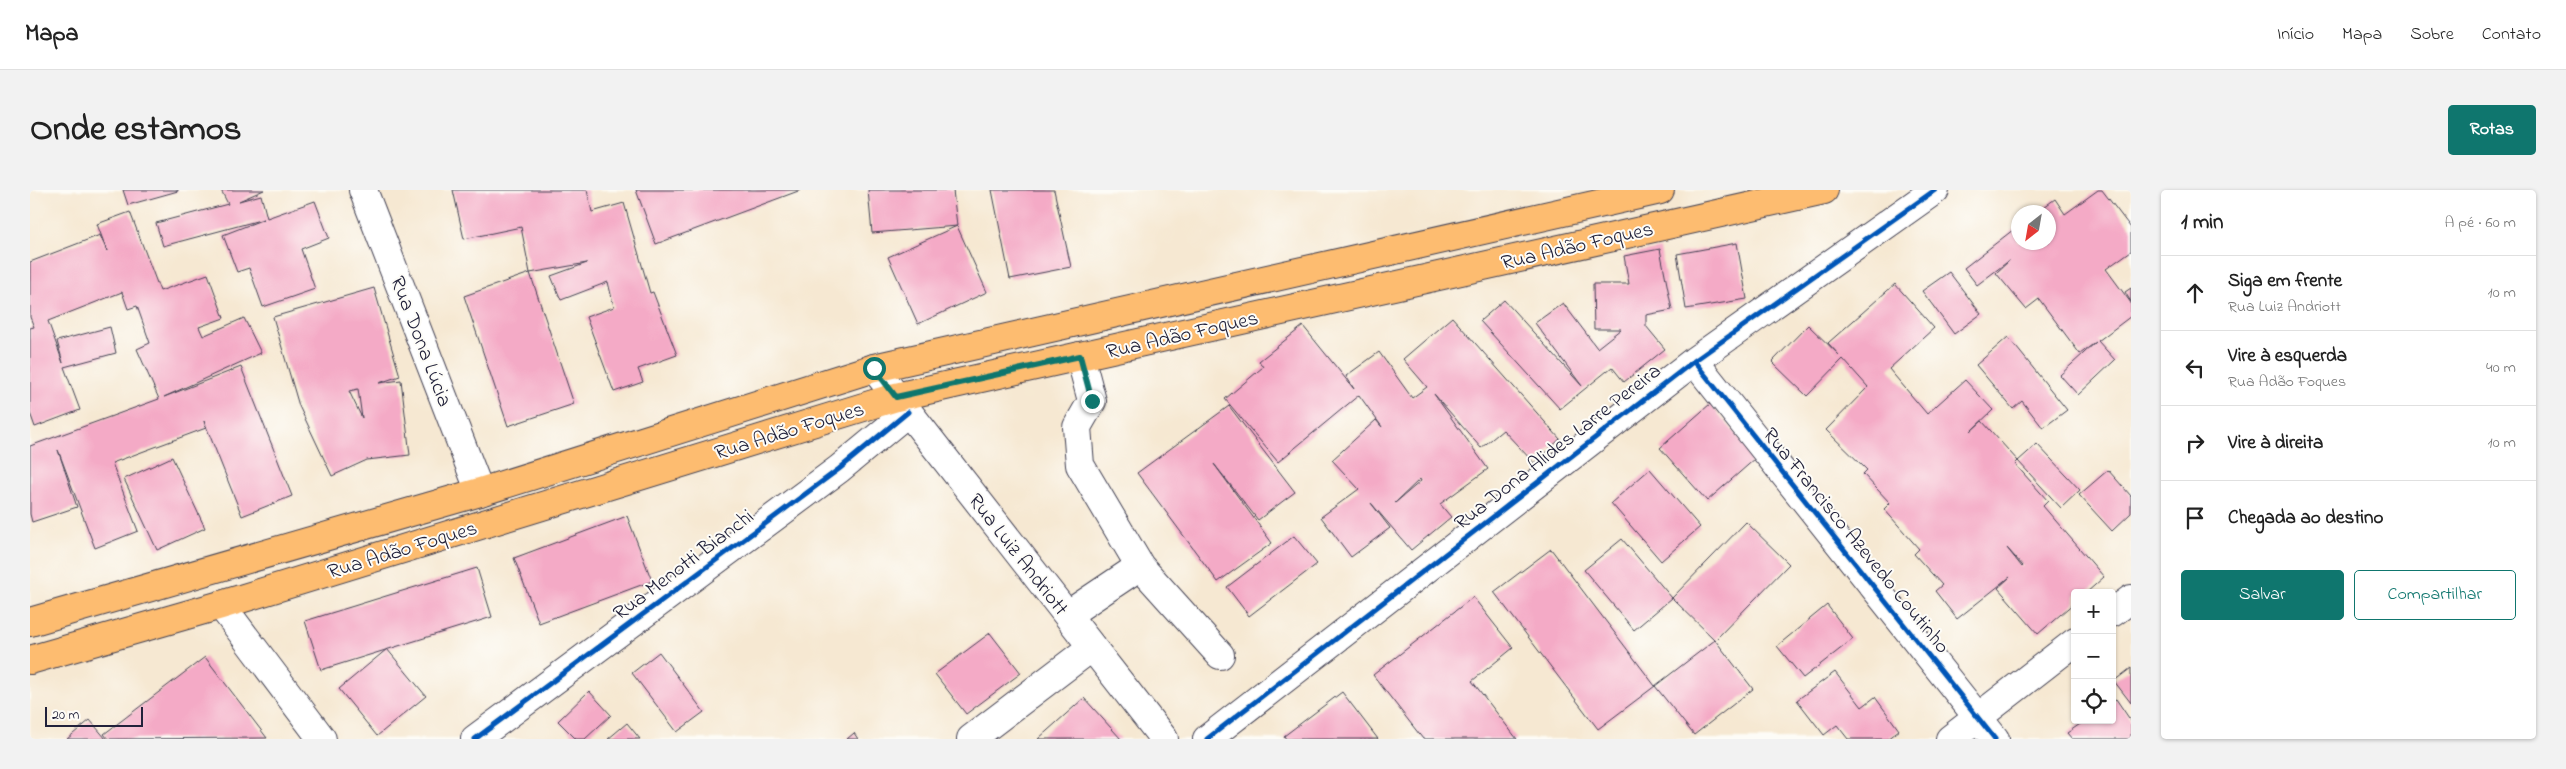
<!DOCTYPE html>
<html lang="pt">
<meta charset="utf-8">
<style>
:root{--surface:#fff;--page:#f2f2f2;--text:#222;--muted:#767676;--line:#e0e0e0;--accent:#0f766e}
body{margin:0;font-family:"Indie Flower",sans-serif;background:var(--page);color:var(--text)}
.controls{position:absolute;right:15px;bottom:15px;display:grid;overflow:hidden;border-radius:5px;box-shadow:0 1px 4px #0004}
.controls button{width:45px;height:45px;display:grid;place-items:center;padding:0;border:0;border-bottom:1px solid var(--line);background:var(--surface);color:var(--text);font:25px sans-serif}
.compass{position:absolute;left:1981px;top:15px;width:45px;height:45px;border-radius:50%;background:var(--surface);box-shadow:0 1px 4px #0004;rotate:211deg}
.scale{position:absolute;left:15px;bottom:12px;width:98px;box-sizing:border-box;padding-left:5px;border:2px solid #22223b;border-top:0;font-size:14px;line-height:18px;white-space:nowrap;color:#22223b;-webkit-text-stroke:4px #fdfcf7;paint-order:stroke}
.stop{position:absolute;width:15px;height:15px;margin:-11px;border:4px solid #0f766e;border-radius:50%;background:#fff}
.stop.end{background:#0f766e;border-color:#fff;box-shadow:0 1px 5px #0008}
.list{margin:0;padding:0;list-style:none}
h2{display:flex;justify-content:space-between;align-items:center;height:65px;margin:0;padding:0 20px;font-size:21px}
h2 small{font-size:16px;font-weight:400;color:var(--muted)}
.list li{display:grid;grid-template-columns:32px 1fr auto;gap:15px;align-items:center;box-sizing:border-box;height:75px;padding:0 20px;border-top:1px solid var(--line)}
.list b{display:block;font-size:19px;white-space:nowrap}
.list p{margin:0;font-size:16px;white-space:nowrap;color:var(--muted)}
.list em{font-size:16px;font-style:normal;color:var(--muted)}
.actions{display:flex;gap:10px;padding:15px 20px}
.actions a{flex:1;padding:11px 0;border:1px solid var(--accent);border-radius:5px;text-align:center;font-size:18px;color:var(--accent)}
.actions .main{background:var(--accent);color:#fff}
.icon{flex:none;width:28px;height:28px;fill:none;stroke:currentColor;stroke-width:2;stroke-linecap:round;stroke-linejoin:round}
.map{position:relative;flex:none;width:2101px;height:549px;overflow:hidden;border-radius:5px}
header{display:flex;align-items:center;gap:30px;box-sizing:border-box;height:70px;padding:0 25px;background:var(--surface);border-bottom:1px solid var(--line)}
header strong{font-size:24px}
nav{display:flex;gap:28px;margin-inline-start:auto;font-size:18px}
.intro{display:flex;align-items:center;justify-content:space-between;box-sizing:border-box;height:120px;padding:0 30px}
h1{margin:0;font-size:35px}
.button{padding:12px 22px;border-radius:5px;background:var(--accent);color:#fff;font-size:18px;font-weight:700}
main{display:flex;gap:30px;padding:0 30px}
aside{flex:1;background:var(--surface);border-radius:5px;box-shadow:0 1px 4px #0004}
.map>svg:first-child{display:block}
.building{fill:#f4aac6;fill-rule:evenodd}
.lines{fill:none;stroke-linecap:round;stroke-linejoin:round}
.minor-casing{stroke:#424052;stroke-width:30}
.major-casing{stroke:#424052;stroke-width:30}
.minor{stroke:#fff;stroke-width:28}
.major{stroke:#fdbc6f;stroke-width:28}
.cycleway-casing{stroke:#fdfcf7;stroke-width:8}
.cycleway{stroke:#0057b8;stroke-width:5}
.route{stroke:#0f766e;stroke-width:6}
.labels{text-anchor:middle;stroke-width:4;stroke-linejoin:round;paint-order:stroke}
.street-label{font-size:21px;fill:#22223b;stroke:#fdfcf7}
</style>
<header>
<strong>Mapa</strong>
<nav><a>Início</a><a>Mapa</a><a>Sobre</a><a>Contato</a></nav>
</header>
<div class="intro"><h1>Onde estamos</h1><a class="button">Rotas</a></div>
<main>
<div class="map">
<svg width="2101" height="549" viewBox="0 0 2101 549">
<rect width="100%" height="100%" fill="#fdfcf7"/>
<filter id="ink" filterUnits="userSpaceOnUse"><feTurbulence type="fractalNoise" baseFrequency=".02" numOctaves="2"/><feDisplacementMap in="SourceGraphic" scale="10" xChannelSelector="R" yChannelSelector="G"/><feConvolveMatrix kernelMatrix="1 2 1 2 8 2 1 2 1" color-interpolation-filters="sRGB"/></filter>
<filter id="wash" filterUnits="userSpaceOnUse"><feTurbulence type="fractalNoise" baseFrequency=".0096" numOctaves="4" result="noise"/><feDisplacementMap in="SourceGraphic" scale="20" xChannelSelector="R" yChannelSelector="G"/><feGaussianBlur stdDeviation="1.12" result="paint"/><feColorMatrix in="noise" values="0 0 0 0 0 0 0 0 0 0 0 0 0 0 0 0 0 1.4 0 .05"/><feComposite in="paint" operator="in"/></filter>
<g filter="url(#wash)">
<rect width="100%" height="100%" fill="#f6e8d2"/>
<g id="blocks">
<path class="building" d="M93,0H148V1L98,15Z
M191,0H234L209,11L231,5L237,28L285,11L299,48L271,59L285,99L233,117L219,78L207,82L193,45L234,29L133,56L126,33L198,14Z
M423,0H557L562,22L594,13L620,103L623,102L647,165L608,179L613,192L584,202L556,127L584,117L578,92L531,110L521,86L557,73L500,83L491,37L434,49Z
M606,0H771L626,54Z
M838,0H923L927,36L957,102L888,134L858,67L927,36L842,43Z
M962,0H1024L1041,77L980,89Z
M2068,0H2072L2101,38V61L2076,79L2101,113V126L2068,151L2085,170L2048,205L2030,185L2066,152L2050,164L2009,109L1996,119L1966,83L1980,70L1947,95L1934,78L1988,36V52H2019V22H2007L2025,9L2035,24Z
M100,22L130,101L178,84L194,128L169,137L173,146L214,128L231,163L134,207L211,177L262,306L212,326L174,231L176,238L82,273L108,341L65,358L28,260L47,317L2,332L0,324V256L129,209L107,159L120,153L107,116L98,119L92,102L18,131L33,173L27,151L80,137L86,163L34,177L50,220L5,237L0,223V138L4,137L0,127V72L70,45L77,61L67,34Z
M1707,53L1717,109L1656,119L1647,64Z
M1630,59L1642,120L1616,125V136L1635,159L1594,192L1582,177L1530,219L1450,131L1474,110L1552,196L1505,133L1533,113L1567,158L1591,139H1564L1563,94H1599L1594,66Z
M1919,82L1951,124L1924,144L1892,101Z
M500,83L544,214L478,236L434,106Z
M1865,94L1904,138L1859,179L1897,224L1935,190L1963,220L1941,241L1952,231L1988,271L1985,274L2018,311L2013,316L2074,387L2056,403H2045V412L2008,444L1968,398L1980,387L1927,429L1905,401L1912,395L1884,364L1889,359L1854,319L1860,313L1833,284L1837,280L1796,240L1838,197L1813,169L1777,206L1742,172L1778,135L1809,165L1798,153ZM1977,358L1993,376L1992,377Z
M344,98L370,186L349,193L371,190L380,265L337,270L302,286L269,216L243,127ZM328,199L332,228L319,201Z
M2101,98V112L2095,102Z
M1422,127L1530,249L1504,273L1473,240L1451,258L1404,204L1458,279L1410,314L1421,327L1381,360L1341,313L1360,338L1321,367L1291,327L1329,299L1302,270L1346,230L1352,237L1329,205L1248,272L1195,209L1233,177L1229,171L1273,136L1324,199L1316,186L1349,162L1382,208L1397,197L1373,169ZM1390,289L1391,291L1365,313Z
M1978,147L2037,220L2013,238L1992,211L1983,219L1946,175Z
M1680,214L1726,268L1677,311L1630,258Z
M1199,216L1265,302L1228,330L1184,274L1242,353L1188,392L1107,283Z
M2007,254L2050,300L2031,318L1988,271Z
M142,267L175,338L127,360L94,289Z
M1620,279L1670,337L1631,371L1581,313Z
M2078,280L2101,306V323L2082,341L2049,305Z
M597,326L622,391L509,433L484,368Z
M1716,332L1759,374L1685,450L1642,408Z
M1264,346L1287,374L1219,426L1197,397Z
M1592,349L1642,408L1604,440L1554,380Z
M1521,359L1625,496L1568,539L1464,402Z
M447,378L462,427L291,480L275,431Z
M1443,407L1483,458L1442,491L1487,549H1393L1343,485Z
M1797,415L1823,449L1773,488L1747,456Z
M960,443L991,483L936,524L905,484Z
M1685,450L1723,499L1664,545L1625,496Z
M357,459L396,506L347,546L309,499Z
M629,462L674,522L647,542L602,483Z
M175,467L237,548L78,549L74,544Z
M2101,478V513L2084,491Z
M1805,482L1832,517L1845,507L1869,540L1857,549H1818L1807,535L1794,545L1767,510Z
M559,501L581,525L555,549H546L528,531Z
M1312,502L1348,549H1256L1254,546Z
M1054,508L1091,549H1008Z
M2086,509L2101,531V549H2042L2037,543L2056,530H2082V512Z
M60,530L76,549H37Z
M597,533L610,549H578Z
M824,543L828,549H817Z"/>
</g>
</g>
<g filter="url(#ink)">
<use href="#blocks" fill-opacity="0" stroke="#424052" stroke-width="1"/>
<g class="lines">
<g class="minor-casing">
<path id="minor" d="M333,0L450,302
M1050,166L1062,211L1047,237L1050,275L1110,376L1190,465
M1664,171L1965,549
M844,178L1134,549
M191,415L292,549
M2082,423L2101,409
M1037,425L1110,376
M445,549L809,279L878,222
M941,549L1062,457
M1177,549L1664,171L1905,0
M1920,549L2045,452"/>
</g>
<g class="major-casing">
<path id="major" d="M0,432L450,302L844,178L1630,0
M0,470L191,415L866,207L1794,0"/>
</g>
<use href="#minor" class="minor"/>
<use href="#major" class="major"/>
<g class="cycleway-casing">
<path id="cycleway" d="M1664,171L1965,549
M445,549L809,279L878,222
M1177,549L1664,171L1905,0"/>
</g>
<use href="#cycleway" class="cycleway"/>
</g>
</g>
<g class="lines" filter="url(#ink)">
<path class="route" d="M844,178L866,207L1050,166L1062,211"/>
</g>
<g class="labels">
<g class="street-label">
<text transform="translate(1547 55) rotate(-13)" y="7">Rua Adão Foques</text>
<text transform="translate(1152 144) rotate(-13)" y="7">Rua Adão Foques</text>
<text transform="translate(392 151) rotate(69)" y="7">Rua Dona Lúcia</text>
<text transform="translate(759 240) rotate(-17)" y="7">Rua Adão Foques</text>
<text transform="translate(1527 256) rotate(-38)" y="7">Rua Dona Alides Larre Pereira</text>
<text transform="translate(1827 350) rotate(51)" y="7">Rua Francisco Azevedo Coutinho</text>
<text transform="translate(372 359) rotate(-17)" y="7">Rua Adão Foques</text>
<text transform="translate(989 364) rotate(52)" y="7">Rua Luiz Andriott</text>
<text transform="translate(653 374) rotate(-37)" y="7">Rua Menotti Bianchi</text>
</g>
</g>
</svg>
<div class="controls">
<button>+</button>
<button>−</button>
<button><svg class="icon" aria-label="locate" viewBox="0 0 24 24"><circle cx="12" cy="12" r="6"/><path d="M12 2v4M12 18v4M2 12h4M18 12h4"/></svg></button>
</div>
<svg class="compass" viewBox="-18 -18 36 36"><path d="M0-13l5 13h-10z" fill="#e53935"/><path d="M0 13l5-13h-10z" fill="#767676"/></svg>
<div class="scale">20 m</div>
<div class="stop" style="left:844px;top:178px"></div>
<div class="stop end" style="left:1062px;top:211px"></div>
</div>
<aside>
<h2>1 min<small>A pé · 60 m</small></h2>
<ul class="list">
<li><svg class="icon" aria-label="ahead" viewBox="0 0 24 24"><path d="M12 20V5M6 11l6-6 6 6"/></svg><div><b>Siga em frente</b><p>Rua Luiz Andriott</p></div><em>10 m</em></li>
<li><svg class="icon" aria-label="left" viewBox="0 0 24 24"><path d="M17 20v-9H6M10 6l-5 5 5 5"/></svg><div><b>Vire à esquerda</b><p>Rua Adão Foques</p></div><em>40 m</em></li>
<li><svg class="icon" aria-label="right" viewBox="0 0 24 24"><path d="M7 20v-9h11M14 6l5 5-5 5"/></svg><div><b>Vire à direita</b></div><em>10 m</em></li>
<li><svg class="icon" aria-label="arrive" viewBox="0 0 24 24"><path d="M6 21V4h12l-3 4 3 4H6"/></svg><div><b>Chegada ao destino</b></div></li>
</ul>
<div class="actions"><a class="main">Salvar</a><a>Compartilhar</a></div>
</aside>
</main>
